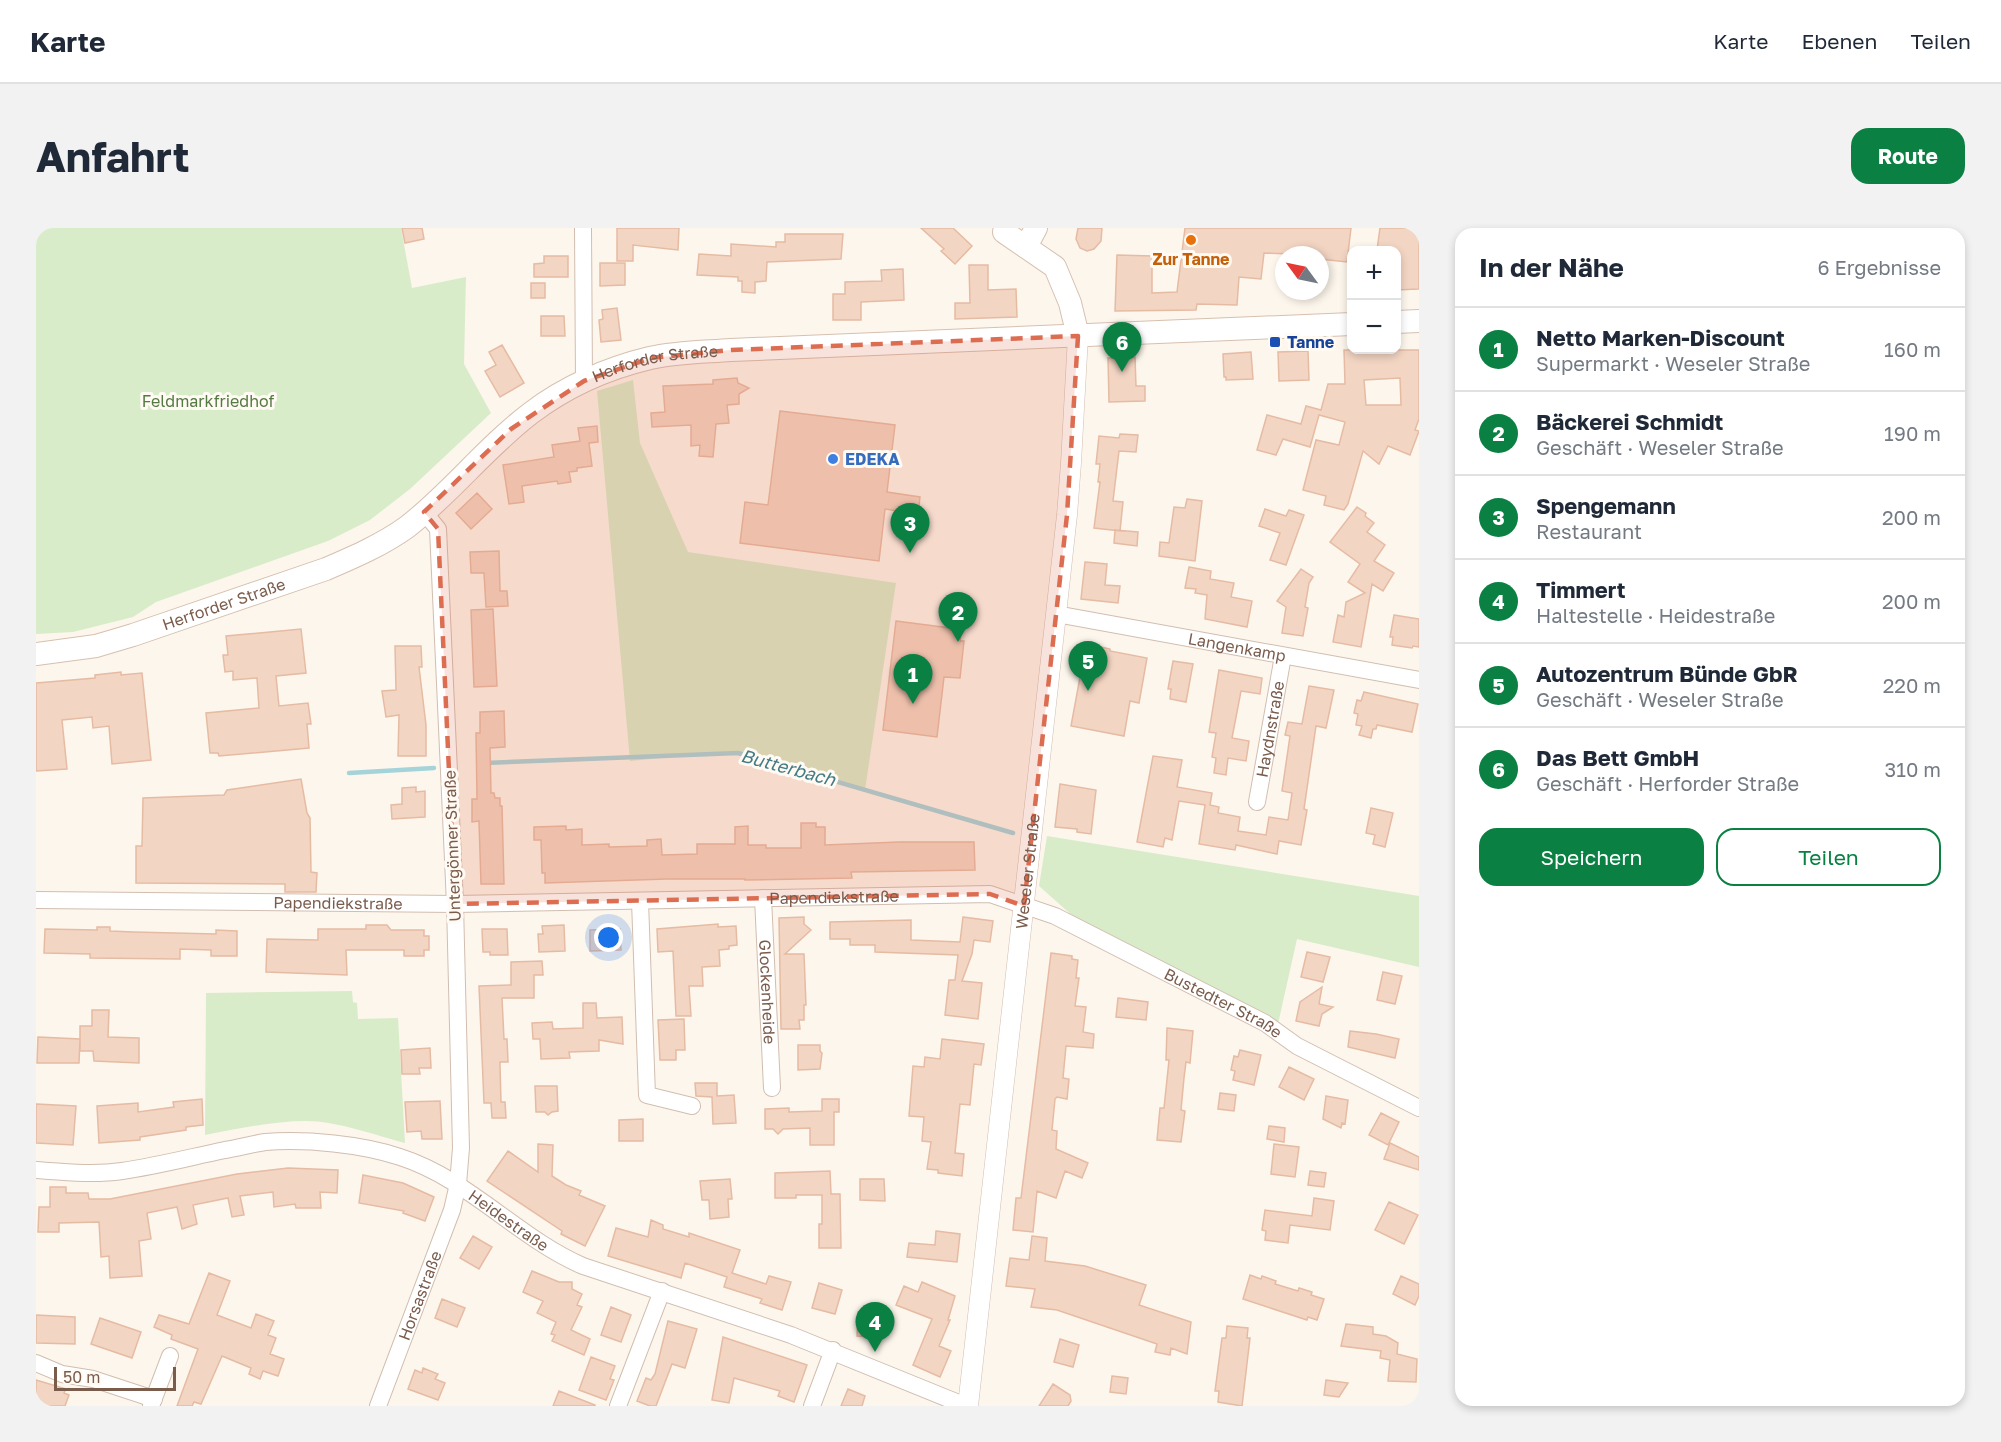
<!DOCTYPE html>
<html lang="de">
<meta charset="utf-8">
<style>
:root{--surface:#fff;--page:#f2f2f3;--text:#1f2937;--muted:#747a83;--line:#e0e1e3;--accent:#0b8043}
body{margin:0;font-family:"Golos Text",sans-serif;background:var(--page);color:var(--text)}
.controls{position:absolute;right:18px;top:18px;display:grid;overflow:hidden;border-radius:12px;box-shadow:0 3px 9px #0003}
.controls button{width:54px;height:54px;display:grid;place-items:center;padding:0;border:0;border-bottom:2px solid var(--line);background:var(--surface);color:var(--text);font:30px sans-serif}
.compass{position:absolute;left:1239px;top:18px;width:54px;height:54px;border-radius:50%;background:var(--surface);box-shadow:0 3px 9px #0003;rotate:303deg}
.scale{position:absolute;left:18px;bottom:15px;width:122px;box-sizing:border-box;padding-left:6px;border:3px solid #7a5c4d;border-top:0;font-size:16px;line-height:21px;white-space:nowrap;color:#7a5c4d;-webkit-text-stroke:4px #fffaf3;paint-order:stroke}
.you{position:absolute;left:573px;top:710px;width:21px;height:21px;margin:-15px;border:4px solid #fff;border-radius:50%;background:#1a73e8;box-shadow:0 0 0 9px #1a73e833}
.badge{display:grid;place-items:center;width:39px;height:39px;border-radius:50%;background:var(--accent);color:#fff;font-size:20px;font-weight:700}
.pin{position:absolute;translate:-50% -50px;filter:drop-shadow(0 2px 3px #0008)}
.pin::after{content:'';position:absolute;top:32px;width:21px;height:18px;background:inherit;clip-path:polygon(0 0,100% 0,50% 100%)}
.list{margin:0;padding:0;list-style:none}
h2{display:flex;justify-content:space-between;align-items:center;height:78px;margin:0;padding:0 24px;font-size:26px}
h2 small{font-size:20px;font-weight:400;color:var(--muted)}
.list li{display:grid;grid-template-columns:39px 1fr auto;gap:18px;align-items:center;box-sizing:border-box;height:84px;padding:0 24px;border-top:2px solid var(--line)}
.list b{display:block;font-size:22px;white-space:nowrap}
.list p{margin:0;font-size:20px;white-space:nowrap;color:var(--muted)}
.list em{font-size:20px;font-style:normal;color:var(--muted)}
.actions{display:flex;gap:12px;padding:18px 24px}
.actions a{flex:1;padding:14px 0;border:2px solid var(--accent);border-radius:18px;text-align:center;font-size:21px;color:var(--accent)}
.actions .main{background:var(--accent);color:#fff}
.map{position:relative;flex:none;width:1383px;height:1178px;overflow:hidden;border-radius:18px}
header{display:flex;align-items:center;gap:36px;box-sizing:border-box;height:84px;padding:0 30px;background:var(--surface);border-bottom:2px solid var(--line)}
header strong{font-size:28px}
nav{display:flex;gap:33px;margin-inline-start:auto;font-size:21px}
.intro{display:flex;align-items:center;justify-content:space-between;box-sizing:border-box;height:144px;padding:0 36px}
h1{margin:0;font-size:42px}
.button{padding:15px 27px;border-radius:18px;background:var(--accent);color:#fff;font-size:21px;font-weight:700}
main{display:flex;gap:36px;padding:0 36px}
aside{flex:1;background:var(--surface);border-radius:18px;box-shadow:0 3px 9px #0003}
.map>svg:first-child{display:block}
.green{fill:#d8ecc9}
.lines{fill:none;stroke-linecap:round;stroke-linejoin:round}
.stream{stroke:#a5d3da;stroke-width:4.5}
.building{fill:#f3d5c3;stroke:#e6bba3;stroke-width:1.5;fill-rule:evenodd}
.minor-casing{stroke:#d1beb0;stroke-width:18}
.tertiary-casing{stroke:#d1beb0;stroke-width:21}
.secondary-casing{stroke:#d6c0b0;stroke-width:24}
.minor{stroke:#fff;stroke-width:16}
.tertiary{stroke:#fff;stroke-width:20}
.secondary{stroke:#fff;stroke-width:22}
.marked{fill:#dc6d51;fill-opacity:0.2;stroke:#dc6d51;stroke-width:4.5;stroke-dasharray:12 8;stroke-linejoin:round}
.food-dot{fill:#e8710a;stroke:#fffaf3;stroke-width:2}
.transit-dot{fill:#1a4fb4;stroke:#fffaf3;stroke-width:2}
.shop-dot{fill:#3f7fe0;stroke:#fffaf3;stroke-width:2}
.labels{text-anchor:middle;stroke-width:6;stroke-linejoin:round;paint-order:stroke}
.food-label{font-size:16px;font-weight:bold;fill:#c56008;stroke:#fffaf3}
.transit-label{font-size:16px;font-weight:bold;fill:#164399;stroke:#fffaf3;text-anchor:start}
.street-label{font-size:16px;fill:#7a5c4d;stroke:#fffaf3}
.park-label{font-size:16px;fill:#537a41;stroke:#fffaf3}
.shop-label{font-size:16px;font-weight:bold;fill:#366cbe;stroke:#fffaf3;text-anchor:start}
.water-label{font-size:18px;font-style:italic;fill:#437c86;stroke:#fffaf3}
</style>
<header>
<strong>Karte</strong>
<nav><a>Karte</a><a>Ebenen</a><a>Teilen</a></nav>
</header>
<div class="intro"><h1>Anfahrt</h1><a class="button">Route</a></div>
<main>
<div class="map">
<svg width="1383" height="1178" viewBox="0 0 1383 1178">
<rect width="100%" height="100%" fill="#fdf6ec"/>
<path class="green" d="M0,0H365L376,60L430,49L428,136L455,185L374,261L334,292L292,313L120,374L97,389L37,404L0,406Z
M597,152L604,215L652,324L860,355L829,562L701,523L594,533L561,163Z
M1011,608L1383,668V739L1261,711L1242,796L1039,690L1003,658Z
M316,763L317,774L321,775L322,791L362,790L369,915C339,907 300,893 270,893C236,893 202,901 169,907L170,765Z"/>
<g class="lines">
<path class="stream" d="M449,535L702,525L977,605
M313,545L398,540"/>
</g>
<path class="building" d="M366,0H386L388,11L369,15Z
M581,0H643L642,22L597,17V33H581Z
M885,0H917L936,18L919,36L905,23L908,21Z
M1042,0H1066L1065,13L1058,21L1051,23L1044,20L1040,11Z
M1149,0H1315L1311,34L1284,31V27L1228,25L1225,51L1203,49L1201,77L1161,76L1160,82L1079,83L1081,27L1116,28V65L1141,64Z
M1344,0H1383V61L1360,62V22H1341Z
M749,6H807L805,31L731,34L730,53L719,54V65L706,64V53H702V49L661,47L663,26L695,28V16L740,19V14H749Z
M508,28H532V49H498V36L508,35Z
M564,35H589V57L564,58Z
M933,37H952V62L980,61L981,89L919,91V75H934Z
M867,41L868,72L825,74V92H797V66H809V54L846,53L845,42Z
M495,55H509V70H495Z
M581,80L585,112L565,114L563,92L567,91L566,82Z
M505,88H528L529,108H505Z
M466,117L488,155L464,169L449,143L460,137L453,124Z
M1308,122H1383V191L1379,202L1383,203L1374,227L1352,218L1343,236L1327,223L1312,276L1308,282L1288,277L1290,268L1267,262L1280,212L1303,217L1309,194L1283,187L1274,219L1247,211L1240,227L1221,222L1231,187L1265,196L1270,178L1285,182L1292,156H1309ZM1364,150L1365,177H1330L1328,152Z
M1272,123L1273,152L1243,153L1242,124Z
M1215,124L1217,151L1190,152V149H1188L1187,126Z
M1099,129L1100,158H1109V173L1073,174L1072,130Z
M701,150L702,155L713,160L703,166V176L691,177L693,195L680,196L677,229L663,228L664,217L655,218V197L616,199L615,185L629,184L627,158L677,156V152Z
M744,183L859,197L851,264L884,269L882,286L849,281L843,333L704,315L709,274L732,277Z
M561,198L562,214L553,215L556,238L541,240V243L533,244L535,254L522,256L521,253L486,258L488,274L473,276L467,237L518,229L516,217L544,213L542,200Z
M1084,206L1102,207L1100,224L1083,223L1077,273L1087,274L1084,303L1058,300L1064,254H1062L1064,236H1060L1063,208L1083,210Z
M441,265L456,281L435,301L420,285Z
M1151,271L1166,273L1159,333L1123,328L1124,314L1133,315L1138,279L1149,280Z
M1321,279L1330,285L1329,288L1338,295L1331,304L1349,317L1338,333L1358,345L1347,363L1336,356L1325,419L1297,414L1302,387L1308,389L1310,374L1329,365L1312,354L1324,336L1294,314Z
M1229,281L1250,288L1253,282L1268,287L1250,337L1234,332L1244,305L1223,298Z
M1079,302L1102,304L1101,318L1078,315Z
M463,323L464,363H471L472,378L450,379L448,345H435L434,324Z
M1049,334L1071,336L1069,357L1084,358L1082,375L1045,371Z
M1153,339L1175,343L1174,351L1198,355L1195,369L1216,373L1211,399L1169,391L1171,367L1159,365L1160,361L1149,360Z
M1265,341L1277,349L1273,355L1269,379L1272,380L1267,408L1246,405L1250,379L1241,373Z
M457,381L461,458L438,459L435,382Z
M1358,387L1383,391V419L1377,418L1376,420L1356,417L1357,409H1354Z
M860,393L914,400V402L925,403L924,413H928L924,450L908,449L901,509L847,502Z
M265,401L270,445L240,448L243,478L272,475L275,496H271L273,520L183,528L182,525H174L170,485L223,480L221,450L197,452V443L189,444L187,427H192L190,408Z
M359,418H385L386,439H383L390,497V528H362L363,487L350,489L346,463L360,462Z
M1065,419L1074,421V423L1111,430L1103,475L1094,473L1088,508L1035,498L1047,433Z
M1137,433L1157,436L1150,474L1134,471L1135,461H1132Z
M1183,442L1226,450L1224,466L1205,463L1196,510L1213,513L1210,533L1192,530L1190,547L1178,545L1180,530L1176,529L1180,505L1173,504Z
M85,444V447L106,445L115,532L76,536L73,498L57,500L56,489L26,492L31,541L0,543V455L59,450V447Z
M1273,458L1298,462L1290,500L1280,498L1268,581L1271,582L1265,617L1243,613L1241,626L1200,617L1199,622L1163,616L1169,577L1143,573L1136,612L1129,610L1127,619L1101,614L1117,528L1146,532L1141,559L1176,565L1174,577L1183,579L1182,585L1204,589L1202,603L1230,607L1233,589L1252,592L1256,565L1246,563L1254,508L1249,507L1252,494L1266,496Z
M1328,464L1382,476L1376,504L1341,497L1340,501H1337L1335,510L1323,507L1326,498L1320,497L1322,486L1318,485L1321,472L1325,473Z
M468,483L469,519L454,520L455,565H458L459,570H464V578H466L468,656H445L443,593L436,594V571H441L440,505H444V484Z
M265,551L271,585L274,590L275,644L281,645L280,664H249V656L100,655V618H106L107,570L188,567L191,562Z
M1024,556L1060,562L1055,606L1041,604V601L1019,599Z
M380,559V564L389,563V589L356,591L355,577L366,576V560Z
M1335,580L1357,585L1349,619L1337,616L1339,607L1330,605Z
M765,595H780V599H789V617L863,614H938L939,642L815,644L816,650L709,652V651H631L509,655V645H506L505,612H498V599L530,598V602L546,601V617L573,616V619L611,618V612L625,611L626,627L661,626V616H699V599L712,598V617H730V620H765Z
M768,689V696L775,702L749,726H768L770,777H768V792H763L764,801H745L743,690Z
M927,689L957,693L954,714L938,712L936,726L926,753L946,755L942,791L909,787L913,752H919L922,727L839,724V717H814V711H794V694L875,692V712L924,714Z
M682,696V699L700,698L701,717L693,718V721L683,722L684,738L666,739L667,758H653L655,788H640L637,723L622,724L621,701Z
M330,697H351L355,702H388V708H393V722H388V728H368V722H310L311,747L230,744L231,711L282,712V701H330Z
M528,697L529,723L503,724L502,706H507L506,698Z
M61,699H74V703L98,704L180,706V702L201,703V728H175V722L144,721V731L54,730V726L8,725L9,701L61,702Z
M446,701H471L472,727H454V724H447Z
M584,701L585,722L554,723V702Z
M1271,724L1294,729L1287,754L1265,749Z
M1015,725L1036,728V731L1042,732L1040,750H1043L1039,778L1050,779L1047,804L1058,806L1057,820L1030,818L1027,850L1033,851L1031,871L1021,869L1019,871L1016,902L1021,903L1020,921L1052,935L1046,950L1029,943L1020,970L1001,963L997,1004L977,1002L980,970H985Z
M506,733L507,747H498V770H466L468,811H471L472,834H464V838L465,874H469L470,890H456L455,875H448L443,758L475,757V734Z
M1347,744L1366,748L1359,776L1341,772Z
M1286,759L1283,776L1297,779L1286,786L1283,798L1260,793L1264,774Z
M1082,770L1112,774L1110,792L1080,789Z
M547,775H560L561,790L586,789L587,816L563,812V823L533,824L534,830L505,831L504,811H497L496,795L516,794L517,801L547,800Z
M56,782H73L72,809L103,810V835L58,833L57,823H44V798H56Z
M648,791L649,822H640V832H624L622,792Z
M1131,800L1157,803L1154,835L1150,834L1148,850L1145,882L1149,883L1145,914L1121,912L1124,880H1128L1133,832H1130Z
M1314,803L1340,806L1363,811L1359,830L1312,819Z
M2,809L44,811L43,835H1Z
M906,811L948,816L945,837L938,836L934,877L924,876L919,925L928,926L926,948L902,945V942L891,941L895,914L886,913L888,889L873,888L877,838L888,839L889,829L904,831Z
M762,817H784V823L786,825L784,841L762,842Z
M394,820L395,840H383L384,846H366L365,822Z
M1204,822L1225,827L1218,857L1197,852L1199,843L1195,842L1198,828L1202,829Z
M1253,839L1278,851L1268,872L1243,859Z
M659,855H681V868L698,867L700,895L677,896L676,869L660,868Z
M499,858H521L522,883L516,884L512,887L509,884H500Z
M1184,865L1200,867L1198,883L1182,881Z
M1290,868L1312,872L1309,896L1306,895L1305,900L1287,891Z
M166,871L167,897L150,899V902L104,909V912L63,915L61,878L102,875V884L138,879L137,874Z
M786,871H803V884H798V917H774V900L747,901L742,906L737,901H729V881L753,880V884L786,883Z
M404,873L406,911H386L385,903L371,904L369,874Z
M0,876L40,878L37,917L0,915Z
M1345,885L1363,894L1352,917L1333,907Z
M607,891V913H583V892Z
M1233,898L1249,900L1248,914L1231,911Z
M1354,915L1383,929V942L1348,931Z
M502,916L517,917L516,948L530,957L545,963L543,967L569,978L549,1018L525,1006L526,1003L451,953L472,923L502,944Z
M1238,916L1263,919L1259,949L1235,946Z
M252,940L302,942L301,965L284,964L285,980H260L259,976L238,979L237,964L204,968L208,987L196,989L192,970L157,977L161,996L146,1001L141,979L111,985L115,1011L103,1013L106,1048L74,1050L73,1028L65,1029L63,994L23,995V1004H2L3,979H14V959H30V965H52L53,971H74L201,946Z
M794,943L795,966H804L805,1020H783V996H786V967H760V970H739V945Z
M1274,943L1290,945L1288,959L1272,957Z
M327,947L367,955L398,969L389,993L367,985L368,983L323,975Z
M694,951L696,971H692L693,989L674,991L673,972H666L664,953Z
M824,951H848L849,973L824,972Z
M1278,970L1298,973L1294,1002L1254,997L1252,1015L1229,1012L1230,1003L1226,1002L1229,982L1276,988Z
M1353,974L1382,987L1368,1016L1339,1002Z
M615,992L627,997V1001L653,1009V1005L704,1022L696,1045L730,1056L733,1048L755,1054L746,1082L724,1075L726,1071L688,1059L691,1049L649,1035L645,1050L572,1028L580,1000L612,1009Z
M900,1003L924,1006L921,1034L871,1029L873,1015L899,1017Z
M437,1008L456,1019L443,1041L424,1030Z
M996,1008L1011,1010L1009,1033L1049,1038L1110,1057L1103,1077L1155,1094L1151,1126L1135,1120L1134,1127L1119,1124L1121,1116L1021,1082L995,1079L999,1061L970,1058L974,1030L993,1032Z
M496,1043L523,1054H536V1061L546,1066L541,1077L546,1079L535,1102L554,1111L548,1127L516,1113L519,1107L515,1106L520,1094L501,1085L507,1073L487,1064Z
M173,1045L194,1053L181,1087L215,1100L220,1086L238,1093L232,1107L240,1110L234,1126L248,1131L242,1148L227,1143L224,1151L213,1146L215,1140L186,1128L165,1176L158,1174L156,1178H141L162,1121L135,1111L136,1107L118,1099L123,1087L153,1096Z
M1214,1047L1225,1051L1226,1048L1240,1053L1239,1056L1262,1063L1263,1060L1276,1064L1275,1067L1288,1071L1281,1092L1272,1089L1271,1092L1207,1071Z
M1365,1048L1383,1056V1068L1379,1077L1357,1066Z
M886,1054L919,1068L912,1092H914L903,1118L915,1123L904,1149L877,1137L896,1091L860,1077L868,1058L882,1064Z
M783,1055L806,1062L799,1086L776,1080Z
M406,1071L429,1080L421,1099L399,1090Z
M575,1079L595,1087L585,1114L565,1107Z
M822,1084L847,1085L846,1110L821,1108Z
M0,1087L39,1089V1116L0,1115Z
M64,1090L105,1104L96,1130L55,1116Z
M632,1093L661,1101L649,1140L636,1136L620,1178H614L601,1173L610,1150L615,1152L619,1146Z
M1310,1096L1337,1099V1106L1350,1108L1362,1115L1361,1126L1381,1131L1380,1154L1352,1153L1354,1132L1344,1130L1345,1123L1305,1118Z
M1191,1098L1212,1100L1211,1110H1214L1206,1178L1182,1174L1183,1163H1179L1186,1110H1190Z
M687,1109L771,1137L758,1174L742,1168L744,1163L698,1150L693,1175L676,1172Z
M1024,1111L1043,1117L1037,1139L1018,1134Z
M555,1129L579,1138L574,1151L578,1152L570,1172L543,1162Z
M387,1140L402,1146L399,1151L409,1155L402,1172L372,1161L379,1142L386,1145Z
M1076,1148L1092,1150L1090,1166L1074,1164Z
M0,1152L30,1161L28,1165L33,1167L29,1178H0Z
M1290,1152L1312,1155L1303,1169L1288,1167Z
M1017,1156L1034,1167L1035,1173L1032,1178H1003Z
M812,1161L829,1168L826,1178H805Z
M523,1163L559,1177V1178H517Z"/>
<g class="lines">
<g class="minor-casing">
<g id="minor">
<path d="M547,0L548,153"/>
<path id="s1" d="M1020,386L1383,452"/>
<path id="s2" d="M1221,574L1247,428"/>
<path id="s3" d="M727,670L736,860"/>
<path id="s4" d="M0,672L419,676L954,666L1019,688L1229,795L1261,818L1383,880"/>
<path d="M604,673L611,867L656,878"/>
<path id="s5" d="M0,942C28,944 58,947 86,943C121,938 155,929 189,922C202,920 216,916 229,914C271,911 325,916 364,929C433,951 482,1010 547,1038L755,1107L930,1178"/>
<path d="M0,1135L26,1146L57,1151L118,1171"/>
<path d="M115,1178L134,1128"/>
<path id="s6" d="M342,1178L416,982L422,956L425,920L419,676L402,301L388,284"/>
<path d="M582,1178L626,1063"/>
<path d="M776,1178L797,1122"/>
</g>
</g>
<g class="tertiary-casing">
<g id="tertiary">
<path id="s7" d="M932,1178L1031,287L1035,235L1042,108"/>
</g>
</g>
<g class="secondary-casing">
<g id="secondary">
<path d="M971,0L968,4L1019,39L1034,75L1042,108"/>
<path d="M990,19L1000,0"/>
<path d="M1360,94L1383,93"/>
<path id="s8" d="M0,426L60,418L97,407L290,341C318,329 346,317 371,299C415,265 450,219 495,185C529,159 572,140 614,130C640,124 668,124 695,122L1316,96"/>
</g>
</g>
<use href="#minor" class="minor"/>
<use href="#tertiary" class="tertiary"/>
<use href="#secondary" class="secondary"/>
</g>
<path class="marked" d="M1042,108L1031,287L988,678L954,666L419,676L402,301L388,284L475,201L548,153L615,130L695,122Z"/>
<circle class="food-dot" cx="1155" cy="12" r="6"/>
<rect class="transit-dot" x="1233" y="108" width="12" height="12" rx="3"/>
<circle class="shop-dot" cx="797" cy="231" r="6"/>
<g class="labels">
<g class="food-label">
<text x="1155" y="37">Zur Tanne</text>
</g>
<g class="transit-label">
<text x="1251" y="120">Tanne</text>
</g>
<g class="street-label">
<text dy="6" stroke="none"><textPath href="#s8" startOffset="699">Herforder Straße</textPath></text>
<text dy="6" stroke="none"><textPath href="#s8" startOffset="195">Herforder Straße</textPath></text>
<text dy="6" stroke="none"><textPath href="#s1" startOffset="184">Langenkamp</textPath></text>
<text dy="6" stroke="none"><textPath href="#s2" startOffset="74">Haydnstraße</textPath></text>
<text transform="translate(416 618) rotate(-92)" y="6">Untergönner Straße</text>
<text dy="6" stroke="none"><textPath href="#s7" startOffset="538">Weseler Straße</textPath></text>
<text dy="6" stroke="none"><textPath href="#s4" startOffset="798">Papendiekstraße</textPath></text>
<text dy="6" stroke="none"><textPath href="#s4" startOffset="302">Papendiekstraße</textPath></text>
<text dy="6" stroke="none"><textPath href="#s3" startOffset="94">Glockenheide</textPath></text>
<text dy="6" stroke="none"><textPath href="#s4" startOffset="1212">Bustedter Straße</textPath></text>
<text dy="6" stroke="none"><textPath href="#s5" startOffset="495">Heidestraße</textPath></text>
<text dy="6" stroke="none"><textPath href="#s6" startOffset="118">Horsastraße</textPath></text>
</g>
<g class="park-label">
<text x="172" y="179">Feldmarkfriedhof</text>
</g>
<g class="shop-label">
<text x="809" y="237">EDEKA</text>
</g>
<g class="water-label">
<text transform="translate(752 540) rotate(15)" y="6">Butterbach</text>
</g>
</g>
</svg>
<div class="controls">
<button>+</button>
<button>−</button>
</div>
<svg class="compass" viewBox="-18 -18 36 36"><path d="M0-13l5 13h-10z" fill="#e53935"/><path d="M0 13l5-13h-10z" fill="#747a83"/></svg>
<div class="scale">50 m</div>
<div class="you"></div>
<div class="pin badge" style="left:877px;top:476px">1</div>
<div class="pin badge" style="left:922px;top:414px">2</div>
<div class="pin badge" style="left:874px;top:325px">3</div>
<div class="pin badge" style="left:839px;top:1124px">4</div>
<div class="pin badge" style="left:1052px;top:463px">5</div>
<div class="pin badge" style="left:1086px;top:144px">6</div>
</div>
<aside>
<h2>In der Nähe<small>6 Ergebnisse</small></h2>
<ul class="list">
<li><span class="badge">1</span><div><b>Netto Marken-Discount</b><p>Supermarkt · Weseler Straße</p></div><em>160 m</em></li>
<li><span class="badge">2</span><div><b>Bäckerei Schmidt</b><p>Geschäft · Weseler Straße</p></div><em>190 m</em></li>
<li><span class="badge">3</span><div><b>Spengemann</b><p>Restaurant</p></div><em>200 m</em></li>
<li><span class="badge">4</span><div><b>Timmert</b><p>Haltestelle · Heidestraße</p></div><em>200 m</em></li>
<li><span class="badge">5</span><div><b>Autozentrum Bünde GbR</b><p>Geschäft · Weseler Straße</p></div><em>220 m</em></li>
<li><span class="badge">6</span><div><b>Das Bett GmbH</b><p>Geschäft · Herforder Straße</p></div><em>310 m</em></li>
</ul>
<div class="actions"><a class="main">Speichern</a><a>Teilen</a></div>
</aside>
</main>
